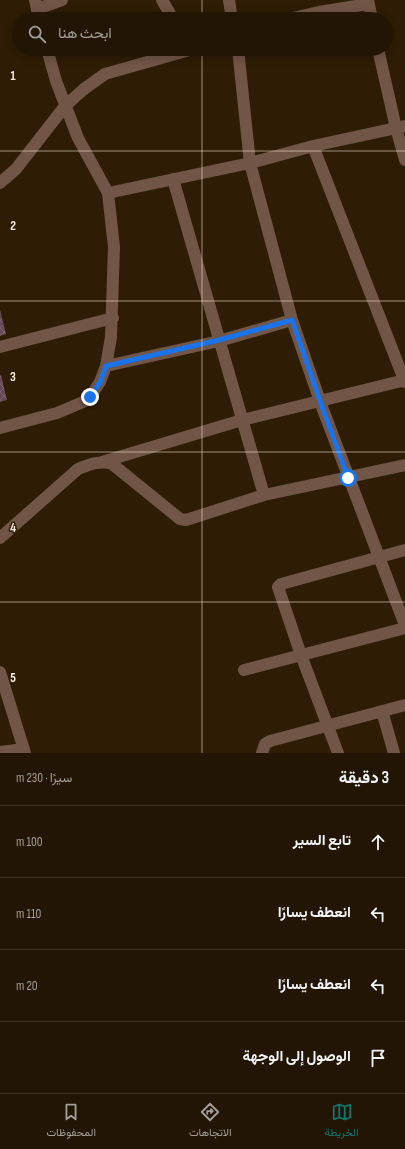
<!DOCTYPE html>
<html lang="ar">
<meta charset="utf-8">
<style>
:root{--surface:#221503;--page:#2e2212;--text:#f1f3f6;--muted:#a29f9a;--line:#3f3425;--accent:#0f766e}
body{margin:0;font-family:"Sofia Sans Condensed",Vazirmatn,sans-serif;background:var(--page);color:var(--text);direction:rtl}
.stop{position:absolute;width:12px;height:12px;margin:-9px;border:3px solid #1a73e8;border-radius:50%;background:#fff}
.stop.end{background:#1a73e8;border-color:#fff;box-shadow:0 1px 4px #0008}
.list{margin:0;padding:0;list-style:none}
h2{display:flex;justify-content:space-between;align-items:center;height:52px;margin:0;padding:0 16px;font-size:17px}
h2 small{font-size:13px;font-weight:400;color:var(--muted)}
.list li{display:grid;grid-template-columns:26px 1fr auto;gap:12px;align-items:center;box-sizing:border-box;height:72px;padding:0 16px;border-top:1px solid var(--line)}
.list b{display:block;font-size:15px;white-space:nowrap}
.list em{font-size:13px;font-style:normal;color:var(--muted)}
.icon{flex:none;width:22px;height:22px;fill:none;stroke:currentColor;stroke-width:2;stroke-linecap:round;stroke-linejoin:round}
.map{position:relative;flex:none;width:405px;height:753px;overflow:hidden;direction:ltr}
.search{position:absolute;background:var(--surface);box-shadow:0 2px 10px #0003;left:12px;right:12px;top:12px;height:44px;display:flex;align-items:center;gap:10px;box-sizing:border-box;padding:0 14px;border-radius:22px;color:var(--muted);font-size:15px}
.sheet{height:340px;background:var(--surface)}
nav{display:flex;justify-content:space-around;align-items:center;box-sizing:border-box;height:56px;border-top:1px solid var(--line);background:var(--surface);font-size:11px;color:var(--muted)}
nav a{display:grid;justify-items:center;gap:2px}
nav .on{color:var(--accent)}
.map>svg:first-child{display:block}
.building{fill:url(#building-cross-hatch)}
.lines{fill:none;stroke-linecap:round;stroke-linejoin:round}
.minor{stroke:#715546;stroke-width:12}
.route{stroke:#1a73e8;stroke-width:5}
.grid{fill:none;stroke:#fdf0e2;stroke-width:1;stroke-opacity:0.55}
.grid-label{font-size:13px;text-anchor:middle;font-weight:bold;fill:#fdf0e2;stroke:#2e1c04;stroke-width:3;stroke-linejoin:round;paint-order:stroke}
</style>
<div class="map">
<svg width="405" height="753" viewBox="0 0 405 753">
<defs>
<pattern id="building-cross-hatch" width="8" height="8" patternUnits="userSpaceOnUse"><rect width="8" height="8" fill="#664857"/><path d="M0 0l8 8M0 8l8-8" fill="none" stroke="#7d636f"/></pattern>
</defs>
<rect width="100%" height="100%" fill="#2e1c04"/>
<path class="building" d="M0,310L6,334L0,336Z
M1,375L7,400L0,402V376Z"/>
<g class="lines">
<path class="minor" d="M35,0L39,19
M162,0L173,19
M229,0L232,19
M368,0L372,19
M37,9L62,0
M288,19L319,12L368,4
M238,49L250,163L292,320L322,407L405,625
M378,49L396,128L405,160
M313,146L405,382
M173,179L264,495
M0,183L16,169L65,106L84,89L105,74L193,49
M108,193L250,163L313,146L405,126
M0,347L113,318
M106,366L219,341L292,320
M0,428L57,413L83,402L90,397L100,382L106,366L111,337L114,247L108,193L78,138L56,81L47,49
M102,462L242,420L405,380
M0,538L78,469C90,464 98,461 111,463L180,519L186,520L264,495L405,465
M244,670L405,628
M0,672L25,753
M382,711L394,753
M0,752L24,749
M262,753L265,744L270,741L405,705
M338,753L301,655L278,587L281,584L405,550"/>
</g>
<g class="lines">
<path class="route" d="M90,397L100,382L106,366L219,340L292,320L322,407L348,478"/>
</g>
<path class="grid" d="M202,0V19M202,49V753M0,151H405M0,301H405M0,452H405M0,602H405"/>
<g class="grid-label">
<text x="13" y="80">1</text>
<text x="13" y="230">2</text>
<text x="13" y="381">3</text>
<text x="13" y="532">4</text>
<text x="13" y="682">5</text>
</g>
</svg>
<div class="stop" style="left:348px;top:478px"></div>
<div class="stop end" style="left:90px;top:397px"></div>
<div class="search"><svg class="icon" aria-label="search" viewBox="0 0 24 24"><circle cx="10" cy="10" r="6"/><path d="M15 15l6 6"/></svg>ابحث هنا</div>
</div>
<section class="sheet">
<h2>3 دقيقة<small>سيرًا · 230 m</small></h2>
<ul class="list">
<li><svg class="icon" aria-label="ahead" viewBox="0 0 24 24"><path d="M12 20V5M6 11l6-6 6 6"/></svg><div><b>تابع السير</b></div><em>100 m</em></li>
<li><svg class="icon" aria-label="left" viewBox="0 0 24 24"><path d="M17 20v-9H6M10 6l-5 5 5 5"/></svg><div><b>انعطف يسارًا</b></div><em>110 m</em></li>
<li><svg class="icon" aria-label="left" viewBox="0 0 24 24"><path d="M17 20v-9H6M10 6l-5 5 5 5"/></svg><div><b>انعطف يسارًا</b></div><em>20 m</em></li>
<li><svg class="icon" aria-label="arrive" viewBox="0 0 24 24"><path d="M6 21V4h12l-3 4 3 4H6"/></svg><div><b>الوصول إلى الوجهة</b></div></li>
</ul>
</section>
<nav>
<a class="on"><svg class="icon" aria-label="map" viewBox="0 0 24 24"><path d="M3 6l6-2 6 2 6-2v14l-6 2-6-2-6 2zM9 4v14M15 6v14"/></svg>الخريطة</a>
<a><svg class="icon" aria-label="directions" viewBox="0 0 24 24"><path d="M12 3l9 9-9 9-9-9zM9 14v-3h6M13 9l2 2-2 2"/></svg>الاتجاهات</a>
<a><svg class="icon" aria-label="saved" viewBox="0 0 24 24"><path d="M7 4h10v16l-5-4-5 4z"/></svg>المحفوظات</a>
</nav>
